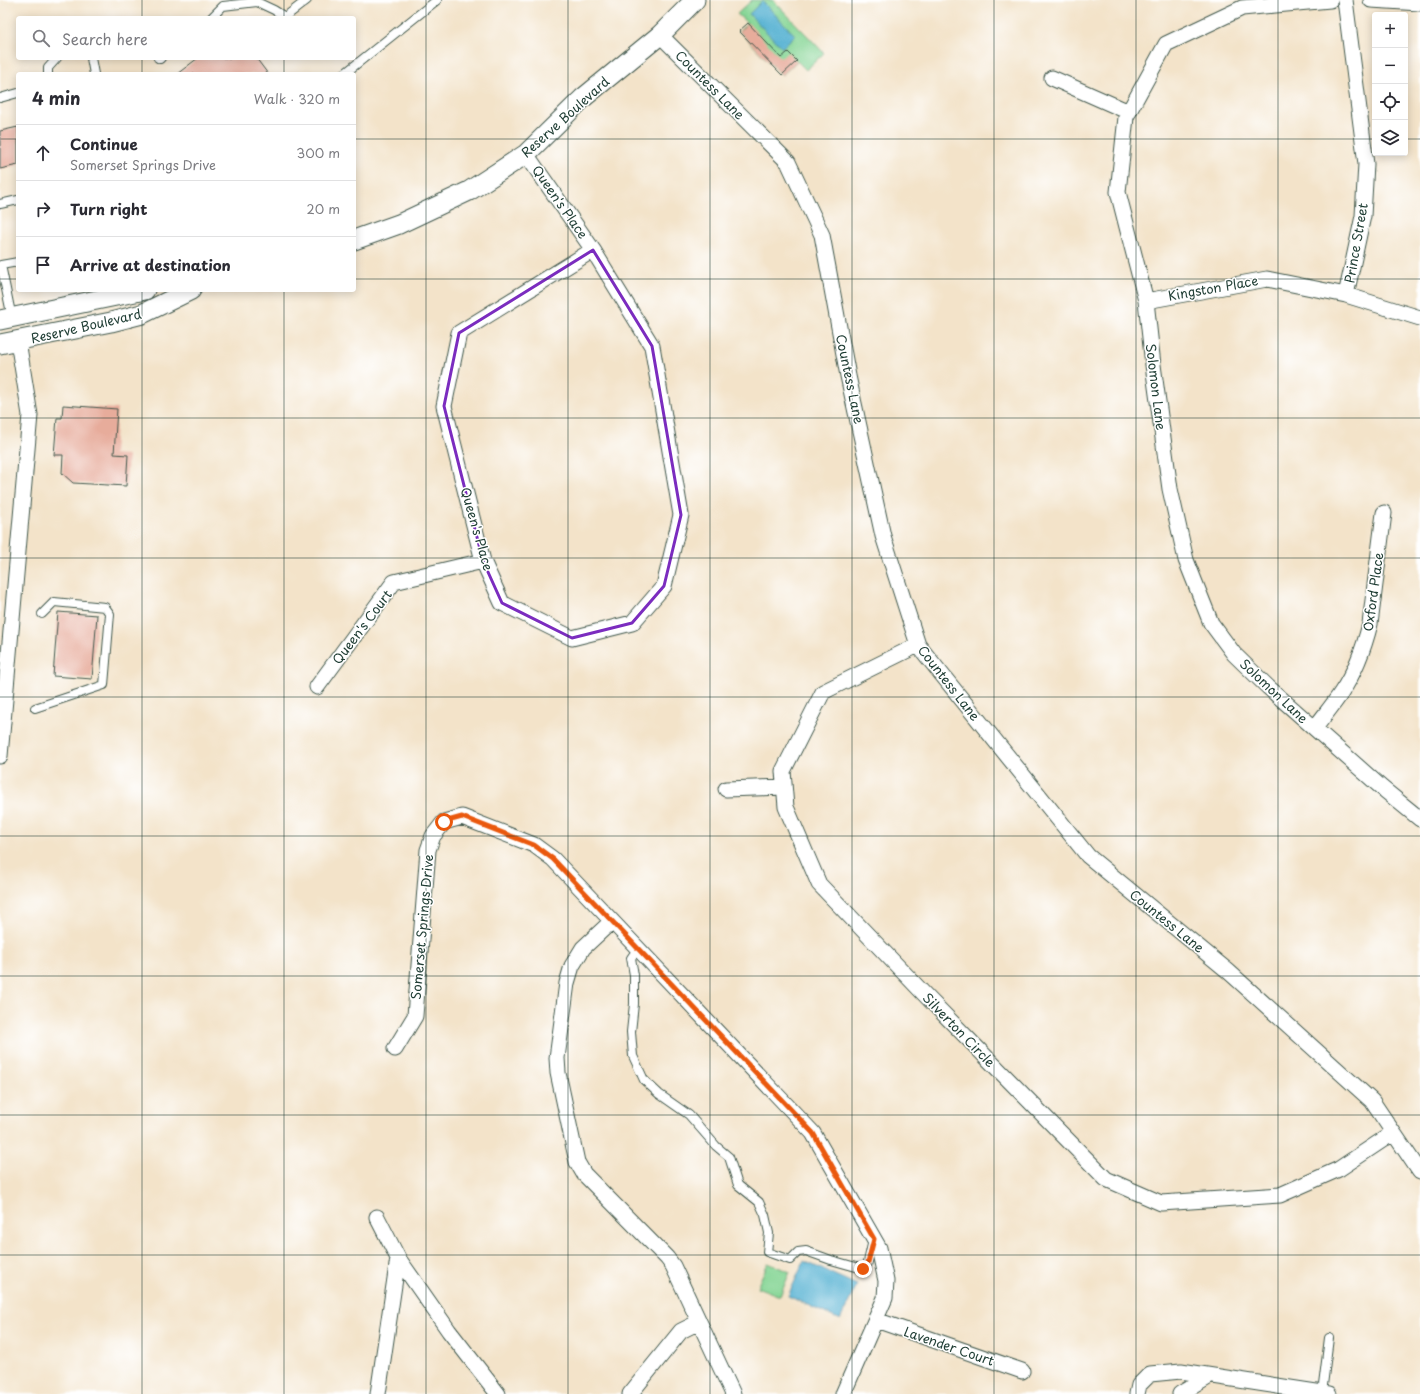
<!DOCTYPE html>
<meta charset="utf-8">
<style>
:root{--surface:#fff;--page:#f7f7f7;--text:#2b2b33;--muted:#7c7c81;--line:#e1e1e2}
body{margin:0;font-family:"Playpen Sans",sans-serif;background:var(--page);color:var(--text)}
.controls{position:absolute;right:12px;top:12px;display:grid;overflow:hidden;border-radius:4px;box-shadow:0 2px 10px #0003}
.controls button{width:36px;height:36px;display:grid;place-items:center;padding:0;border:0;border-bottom:1px solid var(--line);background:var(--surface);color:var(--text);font:20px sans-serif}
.stop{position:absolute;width:12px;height:12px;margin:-9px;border:3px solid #ea580c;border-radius:50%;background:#fff}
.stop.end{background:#ea580c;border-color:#fff;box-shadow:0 1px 4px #0008}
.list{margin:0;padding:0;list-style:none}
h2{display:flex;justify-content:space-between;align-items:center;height:52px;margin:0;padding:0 16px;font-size:17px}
h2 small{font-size:13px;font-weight:400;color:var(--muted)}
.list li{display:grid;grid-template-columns:26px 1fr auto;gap:12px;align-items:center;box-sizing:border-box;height:56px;padding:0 16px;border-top:1px solid var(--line)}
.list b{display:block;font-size:15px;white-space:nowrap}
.list p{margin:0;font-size:13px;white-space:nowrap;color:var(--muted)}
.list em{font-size:13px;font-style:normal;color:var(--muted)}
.icon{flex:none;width:22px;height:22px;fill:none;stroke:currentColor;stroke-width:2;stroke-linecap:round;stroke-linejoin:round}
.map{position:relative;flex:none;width:1420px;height:1394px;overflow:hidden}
.search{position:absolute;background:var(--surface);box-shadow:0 2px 10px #0003;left:16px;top:16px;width:340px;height:44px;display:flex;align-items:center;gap:10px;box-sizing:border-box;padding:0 14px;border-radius:4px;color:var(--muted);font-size:15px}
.panel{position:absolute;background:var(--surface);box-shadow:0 2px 10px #0003;left:16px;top:72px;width:340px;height:220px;border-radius:4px}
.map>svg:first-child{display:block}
.green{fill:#86d595;stroke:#528964}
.water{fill:#53b0d1;stroke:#397682}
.building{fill:#e7ac9b}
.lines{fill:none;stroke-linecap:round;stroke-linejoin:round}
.service-casing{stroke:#3f564a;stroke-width:10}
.minor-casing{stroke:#3f564a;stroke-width:17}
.tertiary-casing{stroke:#3f564a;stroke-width:21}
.service{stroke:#fff;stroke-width:8}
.minor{stroke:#fff;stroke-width:15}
.tertiary{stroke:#fff;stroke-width:19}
.route{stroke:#ea580c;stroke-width:5}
.marked{fill:none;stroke:#7b2cbf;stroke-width:3;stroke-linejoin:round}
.grid{fill:none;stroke:#1f3d34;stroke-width:1;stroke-opacity:0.55}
.labels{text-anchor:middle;stroke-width:3;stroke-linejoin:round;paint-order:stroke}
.street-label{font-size:13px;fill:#1f3d34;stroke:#fff}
</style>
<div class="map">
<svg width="1420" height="1394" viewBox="0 0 1420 1394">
<rect width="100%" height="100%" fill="#fff"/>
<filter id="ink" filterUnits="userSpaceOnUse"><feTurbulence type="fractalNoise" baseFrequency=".025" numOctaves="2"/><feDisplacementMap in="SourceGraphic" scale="8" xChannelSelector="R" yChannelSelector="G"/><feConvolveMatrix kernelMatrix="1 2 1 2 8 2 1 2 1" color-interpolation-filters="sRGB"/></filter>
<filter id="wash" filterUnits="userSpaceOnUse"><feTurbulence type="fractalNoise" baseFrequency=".012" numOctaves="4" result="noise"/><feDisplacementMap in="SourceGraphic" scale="16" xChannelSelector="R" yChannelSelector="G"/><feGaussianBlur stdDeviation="0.9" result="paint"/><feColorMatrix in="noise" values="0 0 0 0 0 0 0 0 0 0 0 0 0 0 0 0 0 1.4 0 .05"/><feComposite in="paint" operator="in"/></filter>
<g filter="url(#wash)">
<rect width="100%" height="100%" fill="#f3e3c9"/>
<path class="green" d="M752,0H773L824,53L806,70L797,61L782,75L739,31L747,23L737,14Z
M768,1263L790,1272L780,1296L757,1287Z"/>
<path class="water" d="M762,1L795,35L782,48L749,14Z
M804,1261L857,1285L840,1320L788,1296Z"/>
<g id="blocks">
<path class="building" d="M748,23L781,58L788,52L797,61L782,75L739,31Z
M198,58H256L268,74H177Z
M18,127V165L0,169V131Z
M63,405L117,409L114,454L128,455L126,486L73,483L62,473L63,455H54L57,418H62Z
M58,612L97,615L92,679L53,676Z"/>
</g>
</g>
<g filter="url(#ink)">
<use href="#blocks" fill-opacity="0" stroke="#3f564a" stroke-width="1"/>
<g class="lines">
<g class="service-casing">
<path id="service" d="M211,18L223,6L257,2L274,10L285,17L307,0
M91,58L94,74
M158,58L160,59L161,58
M48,74V68L57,58
M344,74L437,0
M0,98L18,93
M0,204L18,200
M12,318L1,265L18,262
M35,708L104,685L110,614L105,607L54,602L42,614
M638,948L631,958L634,975V1004L631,1032L633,1056L644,1080L659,1094L689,1115L716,1146L729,1157L738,1185L759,1202L765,1215L769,1233L767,1252L790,1260L798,1252L806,1251L831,1260L863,1269L867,1266L873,1240
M1322,1393L1329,1338"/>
</g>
<g class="minor-casing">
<path id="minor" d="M1330,0L1242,8L1166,44L1126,117L1118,192L1146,301L1153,365L1170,489L1186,560L1211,623L1234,654L1268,687L1382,788L1420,819
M1345,0L1366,164L1363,216L1346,295
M1371,0L1420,3
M660,35L788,162L822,235L848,376L883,536L918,645L1088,856L1228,971L1372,1101L1420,1172
M1052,78L1129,112
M526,154L593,250L652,346L681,515L664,586L632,623L572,638L502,603L483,561L444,406L459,333L593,250
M1146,301L1267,279L1346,295L1420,318
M918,645L823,692L783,771L786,807L819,884L928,998L1106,1179L1161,1203L1280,1195L1339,1169L1393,1133
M317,687L394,582L483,561
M1315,728C1323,717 1333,705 1341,693C1355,672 1364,648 1370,624L1384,513
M0,756L30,415L18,341
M726,789L784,787
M612,921L583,948L572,966L567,983L557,1058L558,1073L577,1162L584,1174L667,1258L673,1266L733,1394
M395,1049L415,1016L428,850L433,836L444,822L462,817L534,845L553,859L813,1133L879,1248L886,1281L885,1298L843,1394
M377,1217L398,1258L449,1331L498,1394
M876,1320L1022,1371
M378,1394L398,1258
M630,1394L681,1331L699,1322
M1137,1394L1139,1385L1150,1374L1181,1371L1329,1394
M1180,1394L1210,1376"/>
</g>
<g class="tertiary-casing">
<path id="tertiary" d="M354,240L399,224L469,191L526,154L583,98L660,35L695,0
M0,320L145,290
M0,344L111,322L142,314L191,290"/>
</g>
<use href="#service" class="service"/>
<use href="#minor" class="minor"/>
<use href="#tertiary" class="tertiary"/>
</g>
</g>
<g class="lines" filter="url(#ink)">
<path class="route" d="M444,822L462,817L534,845L553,859L813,1133L874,1239L867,1266L863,1269"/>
</g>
<path class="marked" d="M593,250L652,346L681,515L664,586L632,623L572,638L502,603L483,561L444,406L459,333Z"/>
<path class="grid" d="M142,0V18M284,0V18M426,0V1394M568,0V1394M710,0V1394M852,0V1394M994,0V1394M1136,0V1394M1278,0V1394M142,58V74M284,58V74M0,139H18M354,139H1375M1405,139H1420M0,279H18M354,279H1420M142,290V1394M284,290V1394M0,418H1420M0,558H1420M0,697H1420M0,836H1420M0,976H1420M0,1115H1420M0,1255H1420"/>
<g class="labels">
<g class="street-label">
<text transform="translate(710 85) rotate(45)" y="5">Countess Lane</text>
<text transform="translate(565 117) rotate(-42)" y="5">Reserve Boulevard</text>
<text transform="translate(560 202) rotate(55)" y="5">Queen's Place</text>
<text transform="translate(1356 243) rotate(-80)" y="5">Prince Street</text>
<text transform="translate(1213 288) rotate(-10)" y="5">Kingston Place</text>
<text transform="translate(86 326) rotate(-13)" y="5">Reserve Boulevard</text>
<text transform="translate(850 379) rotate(78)" y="5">Countess Lane</text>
<text transform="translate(1156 387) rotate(83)" y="5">Solomon Lane</text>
<text transform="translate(477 529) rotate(74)" y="5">Queen's Place</text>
<text transform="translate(1373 592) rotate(-82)" y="5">Oxford Place</text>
<text transform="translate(362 627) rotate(-53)" y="5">Queen's Court</text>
<text transform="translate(949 683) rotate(52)" y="5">Countess Lane</text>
<text transform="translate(1274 691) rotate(43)" y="5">Solomon Lane</text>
<text transform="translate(1167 921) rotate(39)" y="5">Countess Lane</text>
<text transform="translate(422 927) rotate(-85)" y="5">Somerset Springs Drive</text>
<text transform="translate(959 1030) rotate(46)" y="5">Silverton Circle</text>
<text transform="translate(949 1346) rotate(19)" y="5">Lavender Court</text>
</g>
</g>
</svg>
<div class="controls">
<button>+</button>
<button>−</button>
<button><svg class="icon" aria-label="locate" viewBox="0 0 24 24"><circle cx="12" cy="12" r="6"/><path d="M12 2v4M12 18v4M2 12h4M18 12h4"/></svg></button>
<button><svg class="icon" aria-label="layers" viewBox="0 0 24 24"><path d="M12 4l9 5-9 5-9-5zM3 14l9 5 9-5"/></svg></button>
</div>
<div class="stop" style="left:444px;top:822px"></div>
<div class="stop end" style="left:863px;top:1269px"></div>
<div class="search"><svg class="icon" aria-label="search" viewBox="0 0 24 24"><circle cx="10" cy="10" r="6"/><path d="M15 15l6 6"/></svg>Search here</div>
<section class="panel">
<h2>4 min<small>Walk · 320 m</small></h2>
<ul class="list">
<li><svg class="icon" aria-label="ahead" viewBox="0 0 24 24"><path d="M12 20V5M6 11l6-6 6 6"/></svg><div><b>Continue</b><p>Somerset Springs Drive</p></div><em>300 m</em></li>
<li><svg class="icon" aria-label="right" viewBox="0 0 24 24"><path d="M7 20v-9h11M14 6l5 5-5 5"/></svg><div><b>Turn right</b></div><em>20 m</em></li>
<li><svg class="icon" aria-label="arrive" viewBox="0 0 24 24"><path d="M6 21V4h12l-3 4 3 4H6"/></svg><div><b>Arrive at destination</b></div></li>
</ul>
</section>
</div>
